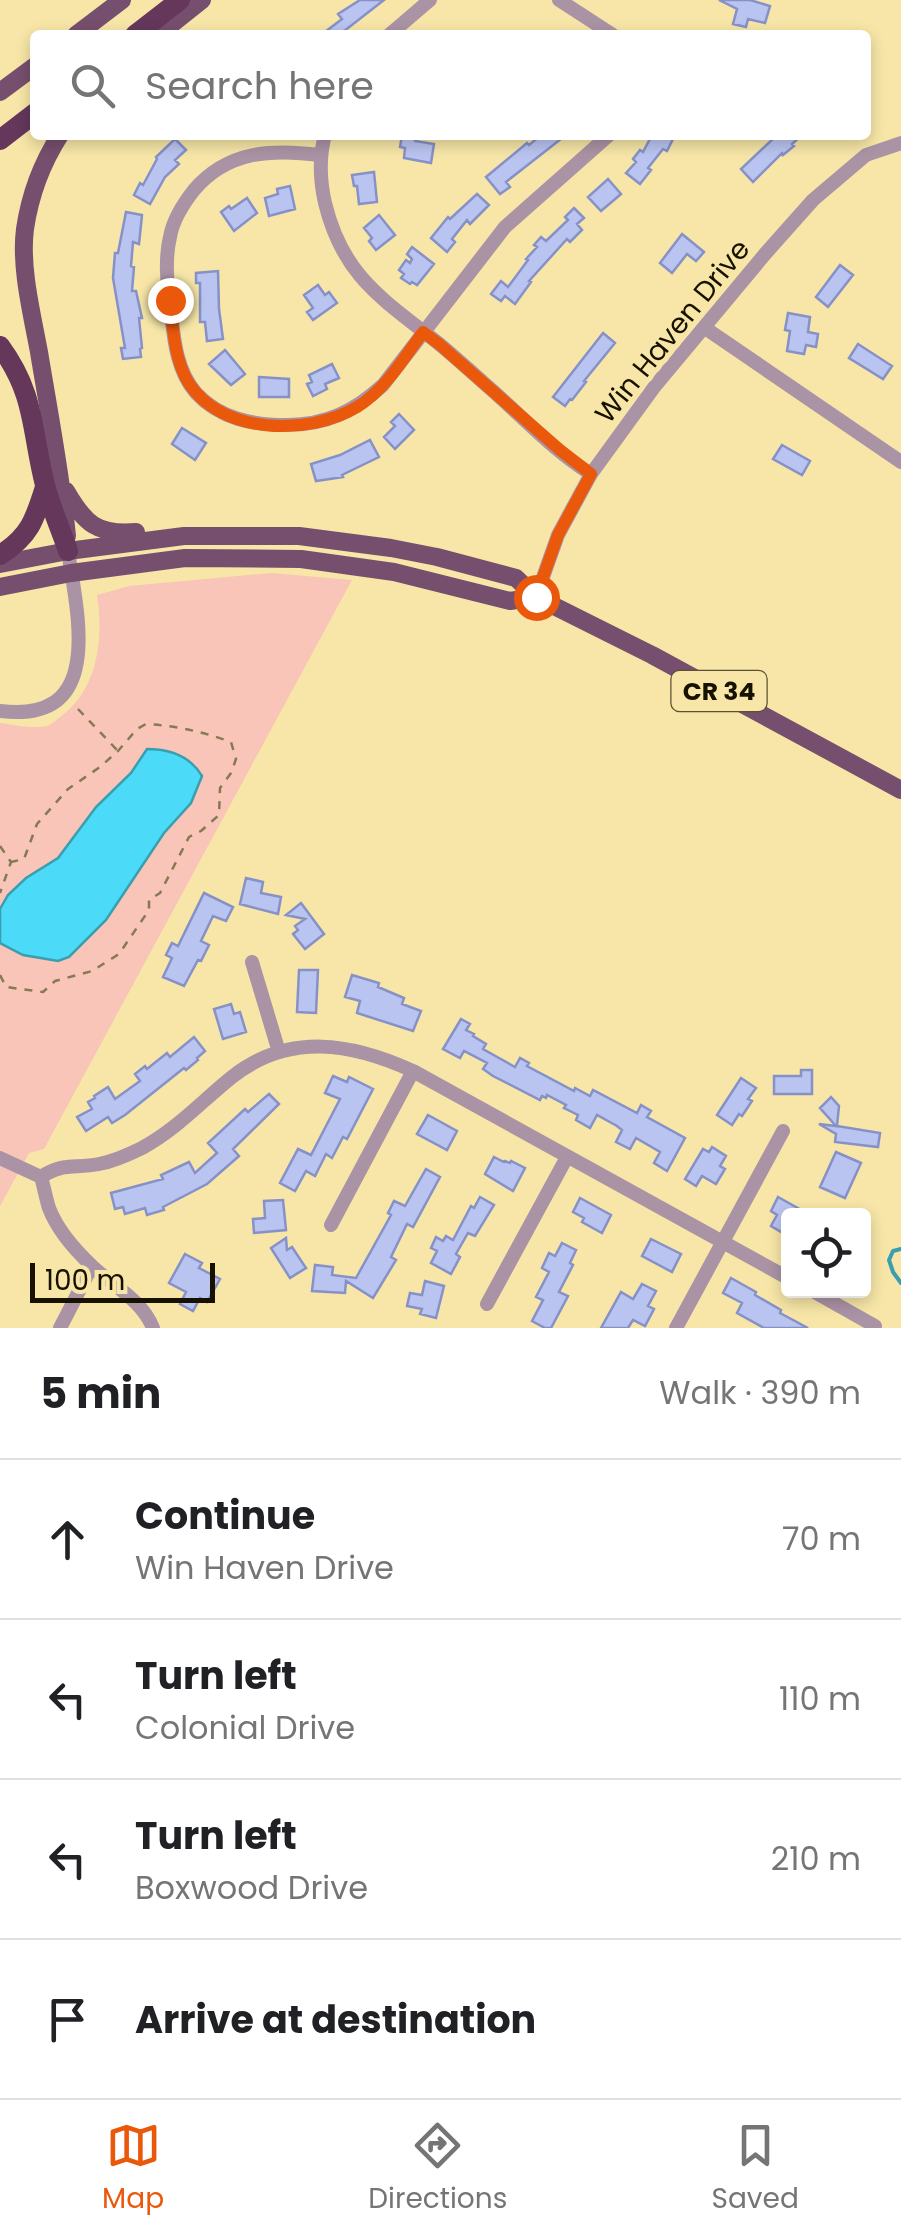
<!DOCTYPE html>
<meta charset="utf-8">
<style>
:root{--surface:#fff;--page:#f6f6f6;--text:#202124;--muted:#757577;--line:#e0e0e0;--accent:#ea580c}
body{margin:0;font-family:Poppins,sans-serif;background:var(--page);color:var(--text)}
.controls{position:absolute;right:30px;bottom:30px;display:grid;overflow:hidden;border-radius:10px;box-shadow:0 5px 15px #0003}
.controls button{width:90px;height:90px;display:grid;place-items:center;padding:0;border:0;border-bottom:2px solid var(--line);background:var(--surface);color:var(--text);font:50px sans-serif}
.scale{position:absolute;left:30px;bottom:25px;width:185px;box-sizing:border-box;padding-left:10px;border:5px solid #171100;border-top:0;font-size:28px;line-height:35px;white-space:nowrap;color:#171100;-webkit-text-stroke:8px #f7e6a7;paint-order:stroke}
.stop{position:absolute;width:30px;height:30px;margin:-22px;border:8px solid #ea580c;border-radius:50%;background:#fff}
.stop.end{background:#ea580c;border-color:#fff;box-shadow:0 2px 10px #0008}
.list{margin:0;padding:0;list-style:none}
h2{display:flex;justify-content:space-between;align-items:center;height:130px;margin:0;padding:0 40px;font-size:42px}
h2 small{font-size:32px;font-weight:400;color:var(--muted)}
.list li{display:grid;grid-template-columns:65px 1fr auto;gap:30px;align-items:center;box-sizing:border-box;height:160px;padding:0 40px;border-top:2px solid var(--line)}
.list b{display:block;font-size:38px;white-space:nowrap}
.list p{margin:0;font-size:32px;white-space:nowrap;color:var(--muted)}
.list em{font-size:32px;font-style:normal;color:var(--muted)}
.icon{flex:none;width:55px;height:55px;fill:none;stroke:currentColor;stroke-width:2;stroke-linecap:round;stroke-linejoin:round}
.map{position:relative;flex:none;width:901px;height:1328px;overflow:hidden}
.search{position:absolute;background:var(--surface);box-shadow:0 5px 15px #0003;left:30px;right:30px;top:30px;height:110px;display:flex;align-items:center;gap:25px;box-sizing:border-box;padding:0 35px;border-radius:10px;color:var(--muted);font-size:38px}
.sheet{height:770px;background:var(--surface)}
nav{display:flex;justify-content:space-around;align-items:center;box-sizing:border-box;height:140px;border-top:2px solid var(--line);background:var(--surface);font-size:28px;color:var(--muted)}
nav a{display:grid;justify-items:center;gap:5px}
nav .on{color:var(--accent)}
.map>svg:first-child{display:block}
.green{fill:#f8c5b8}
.water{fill:#4bdaf8;stroke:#3b9eae;stroke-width:2.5}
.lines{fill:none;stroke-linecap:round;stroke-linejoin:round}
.stream{stroke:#3b9eae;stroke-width:4}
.building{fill:#bac4f0;stroke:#8691c7;stroke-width:2.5}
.path{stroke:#857a52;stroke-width:2.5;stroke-dasharray:8 8;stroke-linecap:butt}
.minor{stroke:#aa93a5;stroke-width:14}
.major{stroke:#774f6e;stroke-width:18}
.highway{stroke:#64375b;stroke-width:20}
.route{stroke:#ea580c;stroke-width:12}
.labels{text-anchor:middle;stroke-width:10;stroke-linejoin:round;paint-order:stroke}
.shield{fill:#f7e6a7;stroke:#5a5132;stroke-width:2.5}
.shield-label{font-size:25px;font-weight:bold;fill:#171100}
.street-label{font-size:28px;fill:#171100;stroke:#f7e6a7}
</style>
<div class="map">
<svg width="901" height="1328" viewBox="0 0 901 1328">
<rect width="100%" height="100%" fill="#f7e6a7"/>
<path class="green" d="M271,573L352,580L44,1149L29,1153L0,1206V723C14,725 34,729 47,726C50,725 58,719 60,717C98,690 104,638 97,595L129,586Z"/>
<path class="water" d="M147,749C170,749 190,756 202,776L191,803L164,833L106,920L69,957L58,961L23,955L0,943V909L8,895L26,878L58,858L96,807L131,773Z"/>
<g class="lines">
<path class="stream" d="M901,1249L893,1251L889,1260L893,1272L901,1283"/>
</g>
<path class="building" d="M360,0H384L339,35H321L342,19L338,14Z
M719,0H750L770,6L765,23L748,19L746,27L733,24L737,9Z
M402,135H416L415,141L434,144L431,163L404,158L405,148L400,147Z
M541,135H566L506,182L510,187L500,194L486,177L527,143L529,145Z
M652,135H675L667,151L663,149L648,168L651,170L640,184L626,173L636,162L633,159L640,150L643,152Z
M777,135H802L792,144L794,146L783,155L782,153L753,182L741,169Z
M175,139L186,150L175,160L179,164L165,177L150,204L134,195L140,183L143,185L157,159L156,157Z
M374,172L377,202L359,204L357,186H354L352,175Z
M608,179L621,194L601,211L588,197Z
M290,186L295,209L269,216L265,198L278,194L277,189Z
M477,194L489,205L470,224L467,220L452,239L455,242L447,252L431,238L448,217L450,219Z
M247,198L257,213L234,231L221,212L229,206L231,209Z
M574,208L584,218L577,224L582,230L570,242L567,239L529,281L531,282L515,304L505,296L501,301L491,294L501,281L508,287L528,260L526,259L537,247L534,245L541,237L546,241L568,220L565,217Z
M126,212L142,215L139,244L133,242L131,266L134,267L132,291H136L142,318H139L142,348L140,349L141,357L123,359L121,348H125L113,278L115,253H118Z
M379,215L395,235L376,250L369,241L372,238L364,228Z
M682,234L704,252L696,261L687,254L672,273L660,263Z
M412,247L434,264L417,285L412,282L410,284L401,278L404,274L399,270L406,260L410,263L412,259L407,254Z
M840,265L853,275L828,307L816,297Z
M218,271L219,309L223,339L207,341L205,322H200V283H196V273Z
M318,285L325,295L329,292L337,303L313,320L307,312L313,308L304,295Z
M788,313L810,317L808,332L818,334L816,347L806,345L804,354L787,351L790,331L785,330Z
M603,333L615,343L584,381L586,382L572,400L570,399L565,406L553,397Z
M858,344L892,366L883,379L849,358Z
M225,350L245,374L231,385L209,364Z
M332,364L339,378L325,384L327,389L313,396L307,384L312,382L309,375Z
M259,377L289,379V397H259Z
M399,414L414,430L395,449L384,437L395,426L391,422Z
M182,428L206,443L195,460L172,444Z
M370,440L379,457L342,475L343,477L316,481L311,464L340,455Z
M782,445L810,461L802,475L773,459Z
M246,878L263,882L261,893L281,897L278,914L240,904Z
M204,893L233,907L226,921L213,916L201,941L209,945L201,961L198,960L184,986L163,977L172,958L166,955L172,943L178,946Z
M301,903L324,934L305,949L293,934L298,930L295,926L305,919L286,915Z
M299,970H318L316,1013L297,1012Z
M352,975L379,983L378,987L404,998L402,1004L421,1011L413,1031L357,1013L360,1001L345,997Z
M231,1004L234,1014L240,1012L246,1032L223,1039L214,1009Z
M461,1019L470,1024L466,1030L474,1034L473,1036L486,1044L483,1049L515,1067L520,1058L529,1063L527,1066L574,1091L575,1088L590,1096L593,1090L637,1113L641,1105L651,1111L647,1117L685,1138L667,1171L654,1163L660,1152L636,1138L630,1149L616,1142L622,1130L617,1126L597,1115L590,1128L576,1120L578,1115L564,1108L566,1105L547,1095L546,1098L542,1096L540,1100L493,1076L483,1069L487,1063L464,1051L460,1058L443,1049Z
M194,1037L205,1051L197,1058L198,1060L186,1070L184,1068L125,1115L112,1123L108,1117L86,1131L77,1117L92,1109L88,1102L95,1098L94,1096L108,1087L115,1099L140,1081L135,1074L145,1066L147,1069L167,1053L170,1057Z
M801,1070H812V1094H774V1076H801Z
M333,1076L347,1082L349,1077L373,1089L347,1139L343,1137L332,1158L326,1154L315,1176L306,1171L295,1191L280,1183L298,1149L311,1155L340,1099L325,1093Z
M741,1078L756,1088L748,1099L752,1101L742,1116L739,1114L732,1125L717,1115Z
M269,1094L279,1104L233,1149L239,1156L207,1184L163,1207L164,1210L147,1215L145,1208L125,1214L123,1207L115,1209L111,1193L163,1179L161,1175L189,1162L195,1173L217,1153L208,1143L245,1109L248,1112Z
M831,1097L839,1106L837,1126L880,1133L878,1147L835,1142L836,1134L819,1124L836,1126L820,1108Z
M428,1115L457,1131L447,1150L417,1134Z
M712,1147L726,1156L720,1166L725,1169L716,1184L702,1176L696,1186L685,1179L703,1149L709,1152Z
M836,1152L861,1163L845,1198L820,1187Z
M494,1157L504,1162L505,1161L510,1163L511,1161L525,1168L513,1191L485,1174Z
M426,1169L440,1177L413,1227L407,1224L391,1257L396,1260L373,1298L346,1281L345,1293L312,1291L315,1265L333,1267L332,1275L356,1278L391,1215L388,1213L394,1201L405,1206Z
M480,1197L494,1205L475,1236L468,1233L456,1254L460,1257L451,1274L431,1263L437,1251L431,1248L436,1237L443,1241L446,1236L453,1240L471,1206L474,1208Z
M778,1197L812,1216H788V1236L771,1226L777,1215L771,1211Z
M580,1198L611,1215L602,1233L582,1222L584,1218L573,1212Z
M283,1200L286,1230L254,1233L253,1219L265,1218L264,1201Z
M286,1238L287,1250L292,1247L306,1268L290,1278L271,1248Z
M651,1239L681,1254L672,1272L642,1256Z
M562,1243L576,1250L570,1263L573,1265L559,1292L568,1296L551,1328H545L532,1321L543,1300L536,1297L549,1272L542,1268L549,1253L555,1256Z
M185,1254L202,1263L199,1268L220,1279L207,1302L200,1298L193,1311L180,1304L186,1292L169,1283Z
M731,1278L756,1292L755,1295L781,1310L780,1313L808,1328H764L737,1313L742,1303L723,1293Z
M425,1281L444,1286L436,1318L420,1314L422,1309L407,1306L410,1293L422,1295Z
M642,1284L656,1291L648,1306L654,1309L645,1326L633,1320L628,1328H601L621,1292L633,1299Z"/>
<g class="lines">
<path class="path" d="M78,709L118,751
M0,846L11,862L0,893
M0,975L6,987L43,992L55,981L92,971L119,954L149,910V900L160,893L189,837L201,831L219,815L220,788L231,773L236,759L231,742C201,731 176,726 146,724L137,729L118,751L100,767L68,789L37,824L24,859L11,862"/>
<path class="minor" d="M559,0L613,35
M389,35L430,0
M325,135C319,157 320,181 325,203C343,277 383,299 438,343C454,356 469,370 485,384C519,413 552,450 591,474
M320,155C273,149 228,150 194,190C183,204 173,219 170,237C164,262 168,289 171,313C174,341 177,371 196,393C220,419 253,425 287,425C326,425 355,411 383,385L505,227L609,135
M705,328L901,462
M536,597L558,535L591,474L655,386L765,254L813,200L866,155L901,143
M0,711C105,724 78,617 68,551
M252,962L279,1052
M0,1158L41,1177C64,1162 74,1169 99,1164C115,1161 128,1155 142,1148C177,1129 202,1101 232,1077C289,1032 352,1043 413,1071L788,1278
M41,1177C44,1187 46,1199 49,1208C57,1229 76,1251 92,1266C113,1286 142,1300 153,1328
M331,1225L413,1071
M811,1290L875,1326L874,1328
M487,1304L567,1157
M60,1328L92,1266
M676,1328L783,1131"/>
<path class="major" d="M76,35L122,0
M158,35L202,0
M0,92L35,66
M60,135C42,163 30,195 25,229C20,267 32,314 39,352C49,413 61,474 67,536
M66,491C85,524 97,535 136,532
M0,564L68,551L184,536H299L391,548L437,557L516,578L536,597L652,655L901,790
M0,587L71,573L185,558L301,559L394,572L510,601L536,597"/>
<path class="highway" d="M135,35L180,0
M0,140L35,113
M0,346C36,395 31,430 45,485C51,508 61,530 68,551
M0,555C30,536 35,519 45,487"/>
</g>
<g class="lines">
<path class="route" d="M170,300C173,328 174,358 188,382C221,435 308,436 357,407C385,390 404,358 423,332L439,344L560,450L591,474L558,535L536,597"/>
</g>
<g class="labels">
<rect class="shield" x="671.5" y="671" width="95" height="40" rx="8"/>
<g class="shield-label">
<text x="719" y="700">CR 34</text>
</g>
<g class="street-label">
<text transform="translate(672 331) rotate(-51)" y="10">Win Haven Drive</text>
</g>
</g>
</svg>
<div class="controls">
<button><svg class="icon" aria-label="locate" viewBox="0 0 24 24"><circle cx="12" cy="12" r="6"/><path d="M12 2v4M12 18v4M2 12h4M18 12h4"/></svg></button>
</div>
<div class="scale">100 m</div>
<div class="stop" style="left:536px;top:597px"></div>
<div class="stop end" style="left:170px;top:300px"></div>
<div class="search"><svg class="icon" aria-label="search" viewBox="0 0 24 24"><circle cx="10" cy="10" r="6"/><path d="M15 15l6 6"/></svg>Search here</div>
</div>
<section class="sheet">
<h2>5 min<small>Walk · 390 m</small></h2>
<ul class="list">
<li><svg class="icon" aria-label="ahead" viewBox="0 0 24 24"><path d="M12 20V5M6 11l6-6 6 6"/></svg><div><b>Continue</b><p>Win Haven Drive</p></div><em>70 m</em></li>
<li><svg class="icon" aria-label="left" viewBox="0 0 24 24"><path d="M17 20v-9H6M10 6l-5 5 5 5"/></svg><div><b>Turn left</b><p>Colonial Drive</p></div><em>110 m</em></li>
<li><svg class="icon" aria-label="left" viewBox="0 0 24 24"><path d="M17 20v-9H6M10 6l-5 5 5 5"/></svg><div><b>Turn left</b><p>Boxwood Drive</p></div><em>210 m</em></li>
<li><svg class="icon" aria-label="arrive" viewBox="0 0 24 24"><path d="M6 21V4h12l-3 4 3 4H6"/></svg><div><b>Arrive at destination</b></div></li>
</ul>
</section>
<nav>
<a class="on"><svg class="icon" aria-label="map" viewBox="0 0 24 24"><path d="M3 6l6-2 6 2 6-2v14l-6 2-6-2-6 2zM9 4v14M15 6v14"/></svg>Map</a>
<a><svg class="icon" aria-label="directions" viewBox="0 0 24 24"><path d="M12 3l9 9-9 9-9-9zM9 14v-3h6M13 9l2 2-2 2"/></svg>Directions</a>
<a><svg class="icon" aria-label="saved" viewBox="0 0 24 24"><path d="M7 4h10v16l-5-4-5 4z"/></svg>Saved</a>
</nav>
